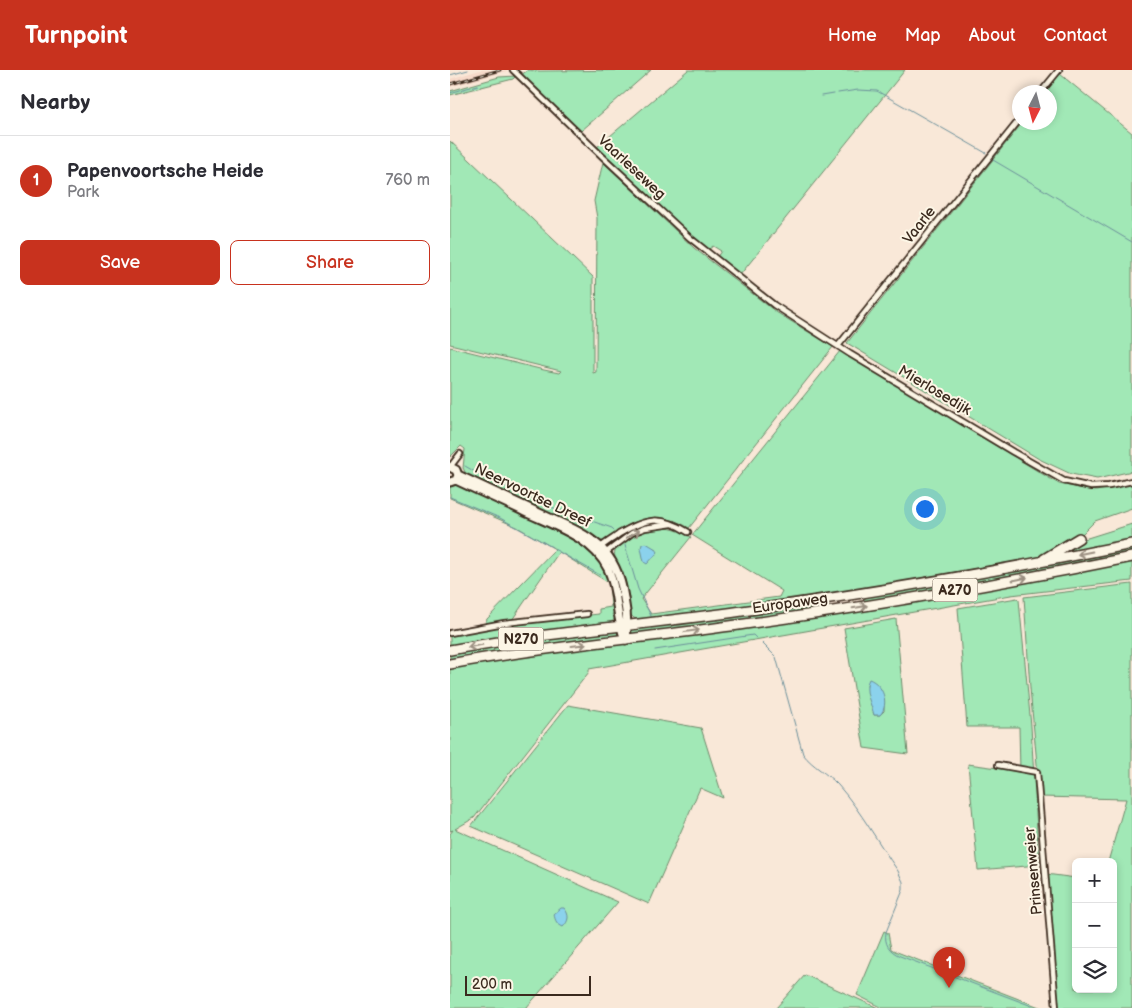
<!DOCTYPE html>
<meta charset="utf-8">
<style>
:root{--surface:#fff;--page:#f7f7f7;--text:#2b2b33;--muted:#7c7c81;--line:#e1e1e2;--accent:#c8321e}
body{margin:0;font-family:"Balsamiq Sans",sans-serif;background:var(--page);color:var(--text)}
.controls{position:absolute;right:15px;bottom:15px;display:grid;overflow:hidden;border-radius:8px;box-shadow:0 2px 8px #0003}
.controls button{width:45px;height:45px;display:grid;place-items:center;padding:0;border:0;border-bottom:1px solid var(--line);background:var(--surface);color:var(--text);font:25px sans-serif}
.compass{position:absolute;left:562px;top:15px;width:45px;height:45px;border-radius:50%;background:var(--surface);box-shadow:0 2px 8px #0003;rotate:186deg}
.scale{position:absolute;left:15px;bottom:12px;width:126px;box-sizing:border-box;padding-left:5px;border:2px solid #3b2a1e;border-top:0;font-size:14px;line-height:18px;white-space:nowrap;color:#3b2a1e;-webkit-text-stroke:4px #fcf5e5;paint-order:stroke}
.you{position:absolute;left:474px;top:438px;width:18px;height:18px;margin:-12px;border:4px solid #fff;border-radius:50%;background:#1a73e8;box-shadow:0 0 0 8px #1a73e833}
.badge{display:grid;place-items:center;width:32px;height:32px;border-radius:50%;background:var(--accent);color:#fff;font-size:16px;font-weight:700}
.pin{position:absolute;translate:-50% -41px;filter:drop-shadow(0 1px 2px #0008)}
.pin::after{content:'';position:absolute;top:26px;width:18px;height:15px;background:inherit;clip-path:polygon(0 0,100% 0,50% 100%)}
.list{margin:0;padding:0;list-style:none}
h2{display:flex;justify-content:space-between;align-items:center;height:65px;margin:0;padding:0 20px;font-size:21px}
h2 small{font-size:16px;font-weight:400;color:var(--muted)}
.list li{display:grid;grid-template-columns:32px 1fr auto;gap:15px;align-items:center;box-sizing:border-box;height:90px;padding:0 20px;border-top:1px solid var(--line)}
.list b{display:block;font-size:19px;white-space:nowrap}
.list p{margin:0;font-size:16px;white-space:nowrap;color:var(--muted)}
.list em{font-size:16px;font-style:normal;color:var(--muted)}
.actions{display:flex;gap:10px;padding:15px 20px}
.actions a{flex:1;padding:11px 0;border:1px solid var(--accent);border-radius:8px;text-align:center;font-size:18px;color:var(--accent)}
.actions .main{background:var(--accent);color:#fff}
.icon{flex:none;width:28px;height:28px;fill:none;stroke:currentColor;stroke-width:2;stroke-linecap:round;stroke-linejoin:round}
.map{position:relative;flex:none;width:682px;height:938px;overflow:hidden}
header{display:flex;align-items:center;gap:30px;box-sizing:border-box;height:70px;padding:0 25px;background:var(--accent);color:#fff}
header strong{font-size:24px}
nav{display:flex;gap:28px;margin-inline-start:auto;font-size:18px}
main{display:flex}
aside{flex:1;background:var(--surface)}
.map>svg:first-child{display:block}
.built{fill:#f6d9c9}
.green{fill:#a1e8b6;stroke:#6e896a;fill-rule:evenodd}
.water{fill:#8bd2ec;stroke:#6b8f9a}
.lines{fill:none;stroke-linecap:round;stroke-linejoin:round}
.stream{stroke:#6b8f9a;stroke-width:1}
.street-casing{stroke:#3b2a1e;stroke-width:8}
.secondary-casing{stroke:#3b2a1e;stroke-width:11}
.highway-casing{stroke:#3b2a1e;stroke-width:12}
.street{stroke:#fcf5e5;stroke-width:4.5}
.secondary{stroke:#fcf5e5;stroke-width:7}
.highway{stroke:#fcf5e5;stroke-width:9}
.rail-casing{stroke:#3b2a1e;stroke-width:3}
.rail{stroke:#fcf5e5;stroke-width:1;stroke-dasharray:4;stroke-linecap:butt}
.oneway{stroke:#9c9082}
.labels{text-anchor:middle;stroke-width:4;stroke-linejoin:round;paint-order:stroke}
.shield{fill:#fcf5e5;stroke:#75675a;stroke-width:1}
.shield-label{font-size:14px;font-weight:bold;fill:#3b2a1e}
.street-label{font-size:15px;fill:#3b2a1e;stroke:#fcf5e5}
</style>
<header>
<strong>Turnpoint</strong>
<nav><a>Home</a><a>Map</a><a>About</a><a>Contact</a></nav>
</header>
<main>
<aside>
<h2>Nearby<small></small></h2>
<ul class="list">
<li><span class="badge">1</span><div><b>Papenvoortsche Heide</b><p>Park</p></div><em>760 m</em></li>
</ul>
<div class="actions"><a class="main">Save</a><a>Share</a></div>
</aside>
<div class="map">
<svg width="682" height="938" viewBox="0 0 682 938">
<rect width="100%" height="100%" fill="#f9e8d8"/>
<filter id="ink" filterUnits="userSpaceOnUse"><feTurbulence type="fractalNoise" baseFrequency=".02" numOctaves="2"/><feDisplacementMap in="SourceGraphic" scale="10" xChannelSelector="R" yChannelSelector="G"/><feConvolveMatrix kernelMatrix="1 2 1 2 8 2 1 2 1" color-interpolation-filters="sRGB"/></filter>
<g filter="url(#ink)">
<path class="built" d="M30,0H60L0,17V9Z"/>
<path class="green" d="M78,0L86,1L201,0L131,61L71,5Z
M238,0H455L290,205L267,187L271,181L263,176L258,180C219,148 182,114 147,77Z
M610,4L682,63V401L647,409L621,404L589,389L397,273L572,53L600,52V22H596Z
M66,6L63,9L0,25V21L49,7Z
M0,71L143,207V303L146,302L147,148L144,131L153,92L244,178L326,242L383,277L239,458C218,444 191,445 170,460C165,464 158,472 151,471C142,469 129,458 121,454C86,438 50,423 15,407L16,404L13,398L15,379L11,376L0,387V277L94,300L109,303L111,301L0,274Z
M390,281L609,414L646,421L682,414V438L645,451L628,468L602,483L590,487L411,519L306,535L190,550C172,548 179,522 175,510C173,502 162,489 165,481C167,476 172,473 176,470C195,454 220,454 241,467L191,529L201,544L329,527L332,521L242,465Z
M6,413L91,450L132,473L144,483L159,504L166,544H162L163,546H166L161,554L0,575V564L59,554L149,544V539L161,537L159,513L109,482L62,550L34,555L37,549L105,479L67,457L0,428V415Z
M682,454V469L606,484L631,470Z
M682,476V485L592,502L420,531H415L414,529L419,526Z
M682,492V511L561,525L139,599V602L24,748L5,759L168,832L76,938H0V764L3,760L0,761V598C92,582 185,574 277,561C413,542 547,518 682,492Z
M682,514V938H606L596,804L626,808V919H663V792H658L676,729L590,727L580,618L574,527Z
M567,528L569,530L581,656L589,795L528,800L518,694L570,701L569,657H517L508,538Z
M369,534L374,536L365,541L180,565L179,559Z
M446,549L458,684L414,678L394,558ZM417,614L434,628V641L430,645H424C421,634 418,625 417,614Z
M169,560L170,566L104,573L94,577L0,591V583L14,580Z
M118,635L251,658L273,728L250,718L199,834L21,756Z
M434,861L438,863L441,879L447,882L592,938H433L407,925Z
M355,905L428,938H326Z"/>
<path class="water" d="M196,473L206,479L208,482L197,494L194,492L191,478L192,474Z
M419,609C433,614 440,634 430,645H424C421,633 413,620 419,609Z
M111,838H114C120,845 119,851 113,857C107,854 105,851 104,844Z"/>
<g class="lines">
<path class="stream" d="M0,5L18,0
M0,23L28,15
M388,23L408,20L427,21L536,83
M371,26L383,24
M543,90L682,172
M15,396L27,403L98,436L162,458L164,460
M0,427L50,448L102,477
M175,475L188,519L201,546
M104,479L150,505
M312,573L326,587L353,684C363,697 377,703 388,715C411,741 428,773 448,801L453,812V820L436,862C434,874 439,881 450,886L587,938
M205,580L303,565L306,568"/>
<g class="street-casing">
<path id="street" d="M63,0L153,87L240,168L324,235L400,284L563,382L614,411L641,417L659,416L682,411
M591,22L609,0
M388,276L570,49
M0,397L10,384
M150,478C155,473 163,469 169,464C196,448 211,445 238,462
M154,484L182,463L195,458L222,454
M0,563L54,553L137,544
M548,695L587,702L606,938"/>
</g>
<g class="secondary-casing">
<path id="secondary" d="M0,397L6,400L8,405L6,410L0,412
M8,405C34,417 61,430 87,442C132,463 166,472 174,528C177,543 178,555 176,570
M6,410C29,421 52,431 75,442C105,456 143,468 158,499C169,522 165,547 175,569"/>
</g>
<g class="highway-casing">
<path id="highway" d="M594,489L629,468
M0,580C96,562 195,555 292,541C423,523 553,500 682,474
M0,594C98,576 197,568 295,554C425,536 554,513 682,487"/>
</g>
<use href="#street" class="street"/>
<use href="#secondary" class="secondary"/>
<use href="#highway" class="highway"/>
<g class="rail-casing">
<path id="rail" d="M0,14L50,0"/>
</g>
<use href="#rail" class="rail"/>
</g>
<defs><path id="oneway-shaft" d="M-6 0H5M1.5-3L5.5 0L1.5 3" fill="none" stroke-width="1.6" stroke-linecap="round" stroke-linejoin="round" transform="scale(1.25)"/></defs>
<g class="oneway">
<use href="#oneway-shaft" transform="translate(183 464) rotate(-30)"/>
<use href="#oneway-shaft" transform="translate(635 483) rotate(169)"/>
<use href="#oneway-shaft" transform="translate(570 509) rotate(-11)"/>
<use href="#oneway-shaft" transform="translate(410 537) rotate(-9)"/>
<use href="#oneway-shaft" transform="translate(242 561) rotate(-8)"/>
<use href="#oneway-shaft" transform="translate(129 575) rotate(-7)"/>
<use href="#oneway-shaft" transform="translate(25 576) rotate(171)"/>
</g>
</g>
<g class="labels">
<g class="shield">
<rect x="482.5" y="508.5" width="45" height="23" rx="4"/>
<rect x="48.5" y="557.5" width="45" height="23" rx="4"/>
</g>
<g class="shield-label">
<text x="505" y="525">A270</text>
<text x="71" y="574">N270</text>
</g>
<g class="street-label">
<text transform="translate(182 97) rotate(43)" y="5">Vaarleseweg</text>
<text transform="translate(469 155) rotate(-52)" y="5">Vaarle</text>
<text transform="translate(485 320) rotate(31)" y="5">Mierlosedijk</text>
<text transform="translate(83 425) rotate(26)" y="5">Neervoortse Dreef</text>
<text transform="translate(340 533) rotate(-8)" y="5">Europaweg</text>
<text transform="translate(583 801) rotate(-95)" y="5">Prinsenweier</text>
</g>
</g>
</svg>
<div class="controls">
<button>+</button>
<button>−</button>
<button><svg class="icon" aria-label="layers" viewBox="0 0 24 24"><path d="M12 4l9 5-9 5-9-5zM3 14l9 5 9-5"/></svg></button>
</div>
<svg class="compass" viewBox="-18 -18 36 36"><path d="M0-13l5 13h-10z" fill="#e53935"/><path d="M0 13l5-13h-10z" fill="#7c7c81"/></svg>
<div class="scale">200 m</div>
<div class="you"></div>
<div class="pin badge" style="left:499px;top:918px">1</div>
</div>
</main>
